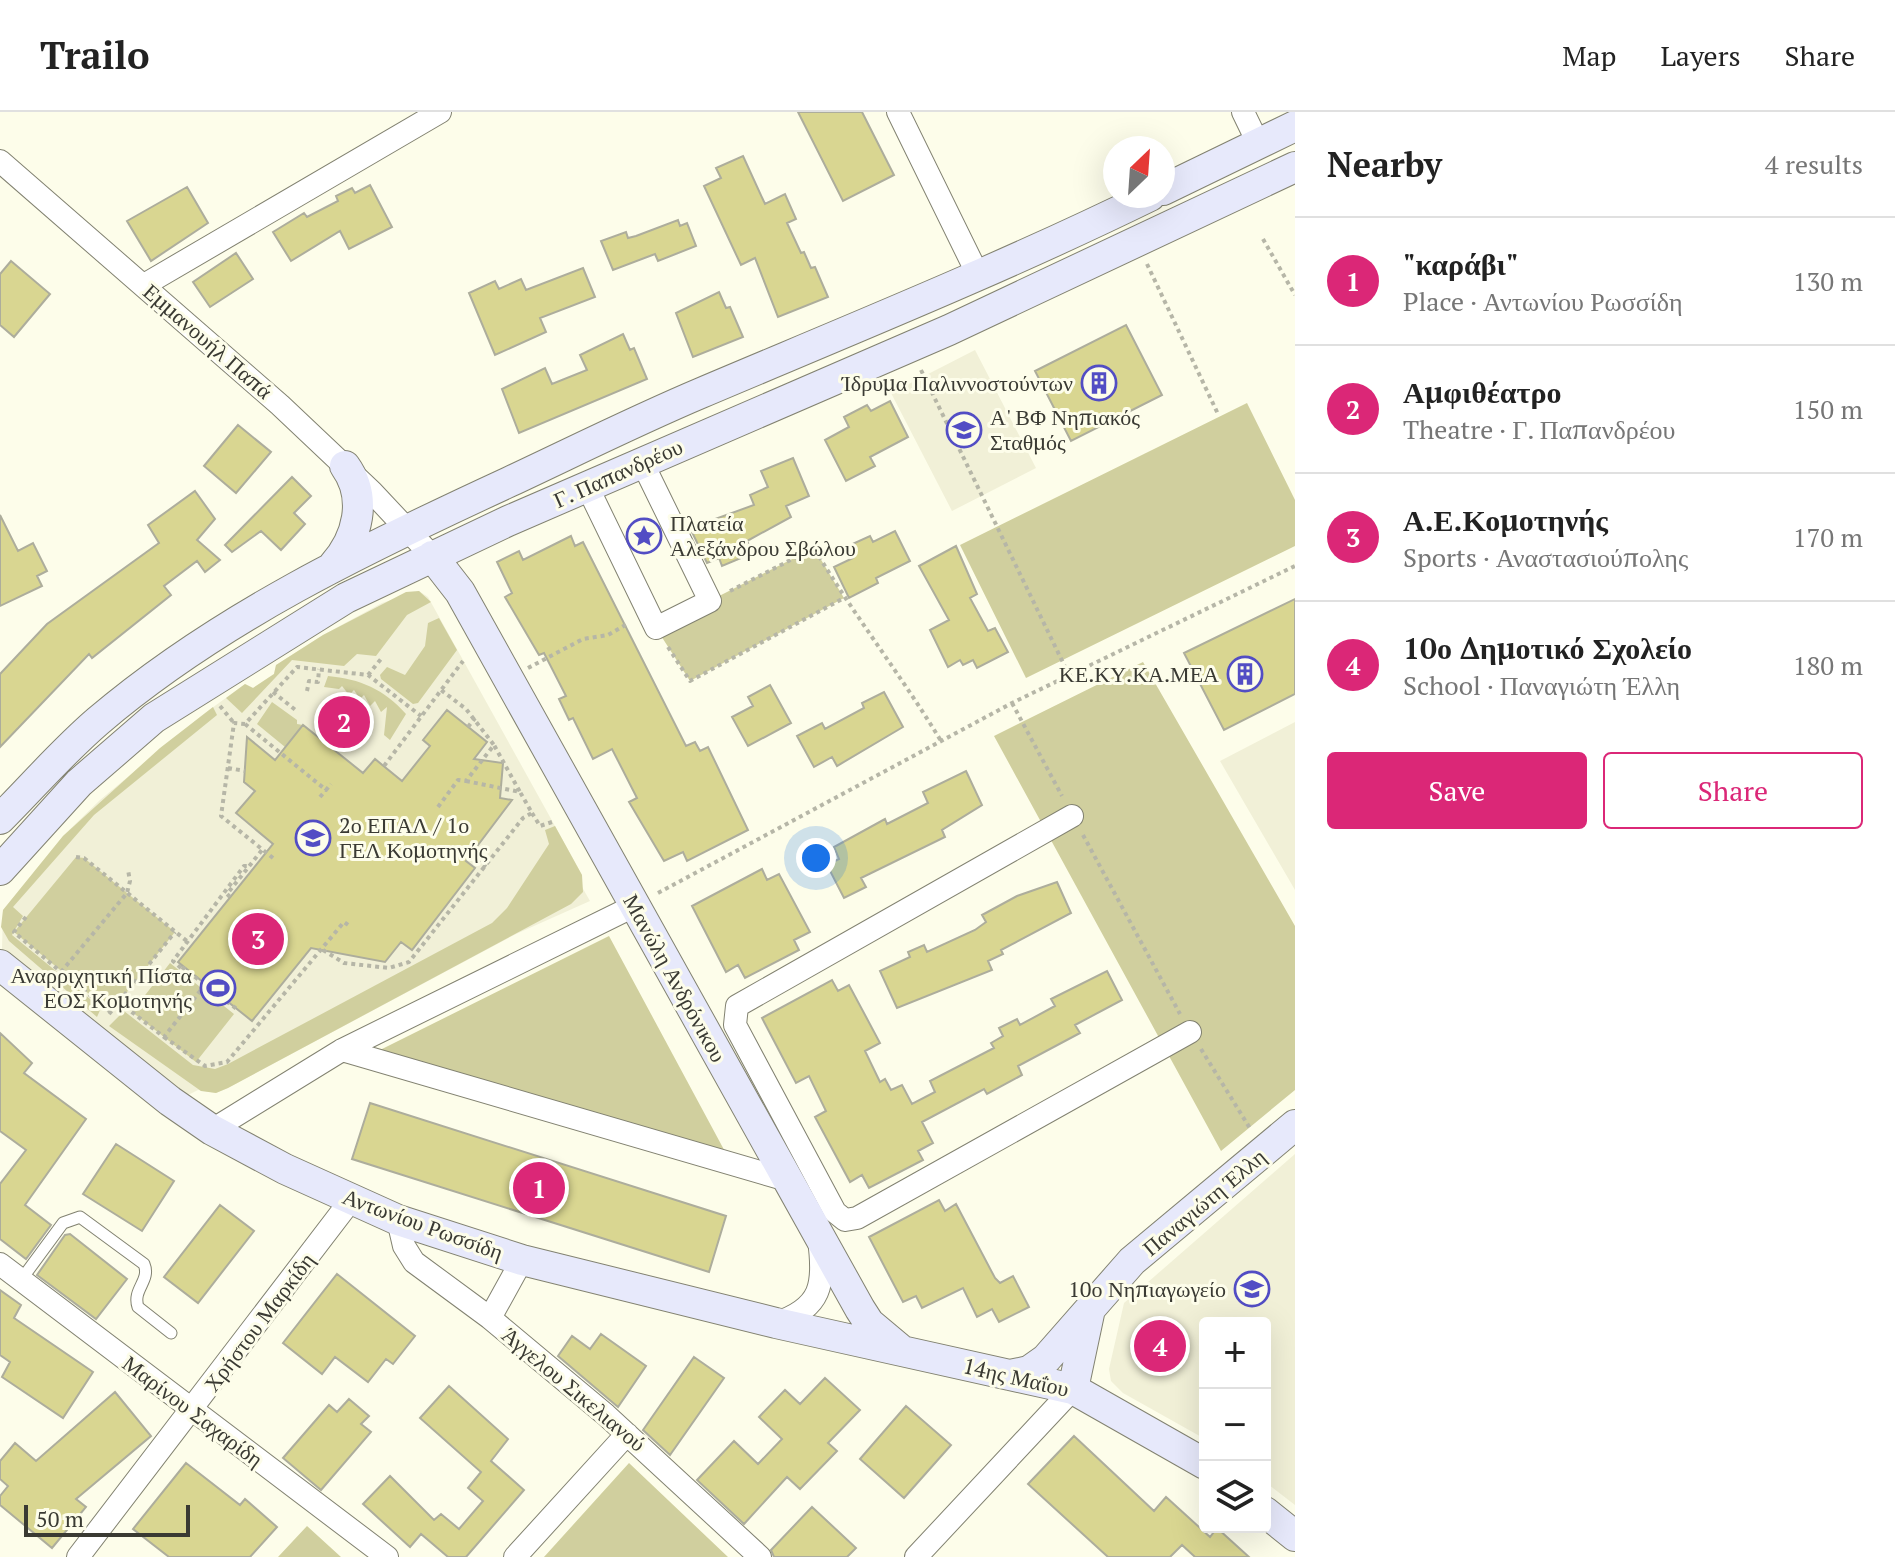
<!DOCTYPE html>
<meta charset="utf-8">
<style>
:root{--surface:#fff;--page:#f6f6f6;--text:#222;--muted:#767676;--line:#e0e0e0;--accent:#db2777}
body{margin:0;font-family:"PT Serif",serif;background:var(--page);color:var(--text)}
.controls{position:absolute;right:24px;bottom:24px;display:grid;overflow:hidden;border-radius:8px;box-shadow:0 8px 32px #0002}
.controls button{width:72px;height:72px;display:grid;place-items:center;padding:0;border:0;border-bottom:2px solid var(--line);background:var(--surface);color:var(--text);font:40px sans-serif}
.compass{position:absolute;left:1103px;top:24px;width:72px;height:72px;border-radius:50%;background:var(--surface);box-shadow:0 8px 32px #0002;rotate:25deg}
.scale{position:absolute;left:24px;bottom:20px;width:166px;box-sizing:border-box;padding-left:8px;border:4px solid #3a3a33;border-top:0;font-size:22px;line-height:28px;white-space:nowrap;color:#3a3a33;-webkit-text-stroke:6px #fdfdea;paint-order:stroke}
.you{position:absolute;left:816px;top:746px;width:28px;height:28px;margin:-20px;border:6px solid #fff;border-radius:50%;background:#1a73e8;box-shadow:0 0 0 12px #1a73e833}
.badge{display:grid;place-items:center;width:52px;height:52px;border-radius:50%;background:var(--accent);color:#fff;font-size:26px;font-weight:700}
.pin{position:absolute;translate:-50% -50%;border:4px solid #fff;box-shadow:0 2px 8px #0006}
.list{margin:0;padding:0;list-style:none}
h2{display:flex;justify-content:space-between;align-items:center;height:104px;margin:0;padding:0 32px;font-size:34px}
h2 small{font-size:26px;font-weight:400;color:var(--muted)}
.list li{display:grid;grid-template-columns:52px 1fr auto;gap:24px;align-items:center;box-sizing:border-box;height:128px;padding:0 32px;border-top:2px solid var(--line)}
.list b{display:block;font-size:30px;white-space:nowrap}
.list p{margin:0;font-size:26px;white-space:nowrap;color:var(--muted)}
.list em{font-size:26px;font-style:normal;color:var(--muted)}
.actions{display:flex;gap:16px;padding:24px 32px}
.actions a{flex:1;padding:18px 0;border:2px solid var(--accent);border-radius:8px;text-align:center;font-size:28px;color:var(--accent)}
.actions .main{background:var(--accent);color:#fff}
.icon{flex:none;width:44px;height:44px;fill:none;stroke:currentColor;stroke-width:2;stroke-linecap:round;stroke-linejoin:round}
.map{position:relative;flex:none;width:1295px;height:1445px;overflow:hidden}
header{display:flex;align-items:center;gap:48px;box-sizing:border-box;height:112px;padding:0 40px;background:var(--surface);border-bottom:2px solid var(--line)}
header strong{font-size:38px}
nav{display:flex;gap:44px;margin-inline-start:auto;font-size:28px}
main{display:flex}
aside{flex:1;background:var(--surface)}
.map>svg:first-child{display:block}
.built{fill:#f1f0d7}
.green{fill:#d0cf9e}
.building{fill:#d9d691;stroke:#adad9c;stroke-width:2}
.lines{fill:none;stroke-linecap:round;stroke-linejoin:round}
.lane-casing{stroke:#828271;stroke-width:13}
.street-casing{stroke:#828271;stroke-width:24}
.secondary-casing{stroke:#828271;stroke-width:32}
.path{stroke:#b6b6a7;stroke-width:4;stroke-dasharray:4 4;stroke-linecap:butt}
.lane{stroke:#fff;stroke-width:11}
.street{stroke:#fff;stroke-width:22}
.secondary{stroke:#e7e9fb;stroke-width:30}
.labels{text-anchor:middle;stroke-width:6;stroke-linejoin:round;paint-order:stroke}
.street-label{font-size:22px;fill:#3a3a33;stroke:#fdfdea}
.poi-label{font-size:22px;fill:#3a3a33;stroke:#fdfdea;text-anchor:end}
</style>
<header>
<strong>Trailo</strong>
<nav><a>Map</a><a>Layers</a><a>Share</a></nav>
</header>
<main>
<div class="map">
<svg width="1295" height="1445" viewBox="0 0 1295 1445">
<rect width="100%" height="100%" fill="#fdfdea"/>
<path class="built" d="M975,238L1036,356L952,399L891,281Z
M419,479L428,485L555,714L582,763V775L590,789L516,822L228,976L216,981L198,978L182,986L2,837L3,798L63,724L100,688L201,604L245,572L253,576L274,562L276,553L323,523L382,491Z
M1295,610V778L1220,649Z
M1295,1042V1393L1265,1370V1211H1205V1327L1123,1281L1111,1269L1109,1257L1124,1191Z"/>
<path class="green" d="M1247,291L1295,388V434L1026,566L960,433Z
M814,436L844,486L690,569L656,516Z
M419,479L431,490L407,503L376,544L357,542L344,554L292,548L242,601L226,586L245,572L253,576L274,562L276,553L323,523L406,480Z
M439,506L457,538L418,591L413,592L381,567L380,563L387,555L405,563L425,534L428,511Z
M1143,550L1295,814V978L1221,1039L994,624Z
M328,564C360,567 384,577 406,602L390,628L384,623L387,595L381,600L375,589L370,594L364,583L360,587L354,578L349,583L342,574L339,577L324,575Z
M272,590L297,608V612L303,613L285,635L257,612Z
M213,595L217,603L94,703L13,795L23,804L12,823L101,896L97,905L9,829L1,815L3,798L63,724L160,636Z
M555,714L582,763L583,780L571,792L228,976L216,981L201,979L109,914L124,899L193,953L215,957L228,952L492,811L507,796L549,732L545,718Z
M76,745L84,746L175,820L111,900L14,820Z
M609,824L729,1047L380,938Z
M170,851L234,902L196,950L132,900Z
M629,1351L728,1445H544Z
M307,1414L341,1445H278Z"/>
<path class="building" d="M798,0H862L894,63L843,89Z
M743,44L765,92L785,82L796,107L787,111L801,141L804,140L811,156L815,155L828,185L778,205L755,146L741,153L704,74L721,66L716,56Z
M370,73L392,115L349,137L340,119L291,149L273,120L304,101L307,105L338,89L336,84L352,76L355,81Z
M187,75L208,111L151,149L127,109Z
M678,108L680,114L687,111L696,134L658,149L655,142L613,158L601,129L626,120L628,126L636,124Z
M236,141L253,167L210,195L193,170Z
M11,149L50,182L14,225L0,213V162Z
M583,156L595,185L540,206L546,220L495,243L469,181L495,169L499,177L521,167L526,178Z
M719,180L726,196L730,195L743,225L693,245L676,201Z
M1126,213L1162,283L1071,329L1035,259Z
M623,222L630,238L634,236L647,267L519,321L502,277L545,256L552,272L587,258L580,243Z
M890,289L908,325L870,345L875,354L846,369L825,328L849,315L844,305L867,293L871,299Z
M238,313L271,340L236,381L204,354Z
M793,346L809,384L786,394L791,405L747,429L753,441L722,454L719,446L707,451L690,416L754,393L750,383L768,375L761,359Z
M292,365L311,384L294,401L305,412L281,438L261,419L232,440L225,433Z
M195,379L215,407L197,428L220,448L205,460L197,449L164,474L171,483L92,546L89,542L0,635V562L47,512L159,431L148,413Z
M0,403L18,439L33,431L47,459L37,464L42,474L0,494Z
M895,419L910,449L876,466L878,471L849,486L834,455L853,446L848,434L870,424L873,430Z
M571,424L575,434L583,430L686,634L695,630L700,639L708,635L748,718L687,749L683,740L664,749L629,690L637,686L612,637L593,647L573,606L569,608L559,587L566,584L544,541L539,543L505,485L512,481L497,450L519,439L523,448Z
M956,434L977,482L970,486L988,519L995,516L1008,540L977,556L973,548L963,553L960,548L948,555L930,518L949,508L919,454Z
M1295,487V582L1224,618L1184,541Z
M770,573L791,611L748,634L732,605L753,594L748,585Z
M884,580L903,615L837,654L832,645L814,655L797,624L822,611L825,617L864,596L862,591Z
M447,598L487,630L474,647L503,651L500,686L512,688L466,749L475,756L412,838L401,830L385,850L311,836L252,909L178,850L273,732L236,701L255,679L244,670L247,625L275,648L303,613L363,661L375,647L402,669L430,634L423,628Z
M966,659L982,693L942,718L945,725L861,766L866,775L844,786L827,753L839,747L834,735L885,707L887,712L928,691L923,680Z
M762,757L767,768L779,762L810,820L794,828L799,838L745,866L738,853L726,860L692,794Z
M1057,770L1071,801L1001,838L1003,842L988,849L992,858L897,896L880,859L910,845L908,840L924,833L927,840L975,818L986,810L982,803L1017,784Z
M1107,859L1122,888L1075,913L1080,921L1018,954L1022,963L987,982L984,977L922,1010L933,1031L918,1039L923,1048L869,1076L862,1063L850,1070L815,1005L826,999L809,964L796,971L762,906L832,868L838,879L849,873L880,931L865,939L880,970L885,967L891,978L902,973L912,992L935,980L930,969L994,936L991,931L1003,924L999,916L1017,907L1020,913L1055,894L1051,887Z
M0,921L32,951L24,961L86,1007L25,1093L51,1113L26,1147L0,1127V1072L26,1038L0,1019Z
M370,991L726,1104L709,1160L352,1047Z
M116,1032L174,1069L142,1119L83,1082Z
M939,1088L945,1099L956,1092L995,1166L1000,1171L1013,1164L1029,1195L999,1210L992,1197L977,1205L963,1176L922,1196L916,1184L903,1190L869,1125Z
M220,1093L254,1119L198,1191L164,1165Z
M70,1122L127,1167L96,1207L37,1163L65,1123Z
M337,1162L415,1224L393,1252L386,1247L368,1270L335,1245L322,1262L283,1231Z
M0,1178L21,1193L14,1206L93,1260L63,1306L2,1265L10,1250L0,1243Z
M601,1222L646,1254L618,1295L558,1244L572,1224L590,1237Z
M694,1245L724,1266L670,1343L643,1318Z
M825,1266L860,1298L828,1331L837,1339L800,1377L787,1365L744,1412L697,1368L734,1329L758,1352L782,1327L759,1305L785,1278L800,1292Z
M449,1274L508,1327L491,1349L524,1378L466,1445H448L421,1422L410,1435L363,1392L390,1364L434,1408L441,1402L459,1417L483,1389L468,1376L481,1360L420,1306Z
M115,1280L151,1324L76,1387L86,1395L52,1436L0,1393V1384L8,1374L0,1367V1349L15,1331L36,1349Z
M349,1287L369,1304L361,1312L371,1320L321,1378L283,1346L329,1293L337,1300Z
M906,1294L951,1333L904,1386L860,1347Z
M1074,1324L1154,1399L1166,1385L1210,1425L1217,1416L1249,1445H1195L1182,1433L1170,1445H1108L1028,1372Z
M186,1351L240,1393L245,1387L277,1415L250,1445H169L133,1417Z
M812,1395L856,1436L847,1445H774L771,1438Z"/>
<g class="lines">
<g class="lane-casing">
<path id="lane" d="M21,1168L63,1111L80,1105L144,1152C151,1169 132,1177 138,1195L171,1221"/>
</g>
<g class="street-casing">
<path id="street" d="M898,0L979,165
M1243,0L1258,31
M0,49L280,293L372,380L432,444
M144,173L440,0
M587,374L656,516L710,489L642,350
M1072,704L737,894L735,913L835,1100L845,1108L857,1106L1190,920
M342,938L787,1068
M212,1018L342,938L634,794
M398,1108L404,1134L414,1150L490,1206L606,1303L760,1445
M0,1152L387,1445
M490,1206L522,1148
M776,1211C822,1196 825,1172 819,1128
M78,1445L351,1088
M515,1445L627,1322
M916,1445L1073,1277"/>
</g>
<g class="secondary-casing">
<path id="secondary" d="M1163,78L1295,14
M432,444L460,480L860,1197L869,1211L900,1237
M333,454C358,426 368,386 345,354
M0,707C32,675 63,639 98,609C219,506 366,436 509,370C573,340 637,308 701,281C852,217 1003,156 1150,84
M0,758L79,671L154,606L346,486L508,409L949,218L1295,55
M0,853L170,989L212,1018L285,1057L398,1108L522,1148L776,1211L1073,1277L1205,1352
M1010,1263L1029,1259L1046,1247L1132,1149L1295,1013
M1073,1277L1090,1197
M1265,1400L1295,1424"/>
</g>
<path class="path" d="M1263,127L1295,183
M1147,152L1218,302
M921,258L1069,563
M730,479L814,436C853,502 901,563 941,629
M668,535L690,569L844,486
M528,556L583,527L608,523L629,511
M368,563L381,547
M307,579L309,569L318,570L319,557
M273,580L298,600
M1012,591L1062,684
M220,594L234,611
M245,612L326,678L331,672
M468,615L475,606
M384,654L463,549
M228,656L245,659
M466,669L520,680L494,633
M320,685L326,678
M438,695L458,668L466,669L494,633L466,597L441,578
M532,701L540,714L552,710
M1083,723L1180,902
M470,744L486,755
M76,745L84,746L188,830
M273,746L221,704L234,611L245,612L297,555L368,563L421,604
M658,781L1012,591L1295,454
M230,785L227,782L262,738
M26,805L14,820L61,860
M323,838L344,851L389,856L409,850L523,706L532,701L520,680
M182,855L238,898
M181,856L173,849L244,754H249
M119,890L164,925L204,874
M111,900L61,860L127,781L130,769L128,758
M109,902L175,820
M164,925L205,954L227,950L344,810L351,815
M1201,937L1251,1018"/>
<use href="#lane" class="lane"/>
<use href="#street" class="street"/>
<use href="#secondary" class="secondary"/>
</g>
<defs>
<g id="building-ring" transform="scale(1.8)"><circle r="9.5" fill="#fdfdea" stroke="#524dc4" stroke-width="1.5"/><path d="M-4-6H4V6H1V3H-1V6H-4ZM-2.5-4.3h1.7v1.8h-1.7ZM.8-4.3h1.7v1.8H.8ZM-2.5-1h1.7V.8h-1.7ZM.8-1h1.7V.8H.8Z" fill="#524dc4"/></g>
<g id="school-ring" transform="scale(1.8)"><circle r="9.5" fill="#fdfdea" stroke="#524dc4" stroke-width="1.5"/><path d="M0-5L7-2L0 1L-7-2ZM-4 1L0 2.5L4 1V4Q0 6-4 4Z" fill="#524dc4"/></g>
<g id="sight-ring" transform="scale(1.8)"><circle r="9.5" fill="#fdfdea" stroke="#524dc4" stroke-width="1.5"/><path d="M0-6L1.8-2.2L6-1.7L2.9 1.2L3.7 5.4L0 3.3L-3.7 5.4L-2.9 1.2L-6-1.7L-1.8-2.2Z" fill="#524dc4"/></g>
<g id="university-ring" transform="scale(1.8)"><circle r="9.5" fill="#fdfdea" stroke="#524dc4" stroke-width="1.5"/><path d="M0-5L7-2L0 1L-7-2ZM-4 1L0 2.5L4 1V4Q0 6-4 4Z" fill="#524dc4"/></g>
<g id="stadium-ring" transform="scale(1.8)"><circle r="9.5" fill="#fdfdea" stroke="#524dc4" stroke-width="1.5"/><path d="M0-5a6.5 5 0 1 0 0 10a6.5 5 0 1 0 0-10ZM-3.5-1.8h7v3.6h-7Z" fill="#524dc4"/></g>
</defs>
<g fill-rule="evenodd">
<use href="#building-ring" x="1099" y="271"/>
<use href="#school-ring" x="964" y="318"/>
<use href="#sight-ring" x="644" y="424"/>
<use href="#building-ring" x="1245" y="562"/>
<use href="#university-ring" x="313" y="726"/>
<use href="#stadium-ring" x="218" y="876"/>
<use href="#school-ring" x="1252" y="1177"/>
</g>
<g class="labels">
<g class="street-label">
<text transform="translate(208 229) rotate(41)" y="8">Εμμανουήλ Παπά</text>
<text transform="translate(618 361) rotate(-24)" y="8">Γ. Παπανδρέου</text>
<text transform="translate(675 866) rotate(61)" y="8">Μανώλη Ανδρόνικου</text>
<text transform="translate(1204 1090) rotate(-40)" y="8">Παναγιώτη Έλλη</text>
<text transform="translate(423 1112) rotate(20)" y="8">Αντωνίου Ρωσσίδη</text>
<text transform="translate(259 1210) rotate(-53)" y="8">Χρήστου Μαρκίδη</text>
<text transform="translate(1016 1265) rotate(13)" y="8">14ης Μαΐου</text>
<text transform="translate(574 1277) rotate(40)" y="8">Άγγελου Σικελιανού</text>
<text transform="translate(193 1299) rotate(37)" y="8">Μαρίνου Σαχαρίδη</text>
</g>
<g class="poi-label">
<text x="1073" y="279">Ίδρυμα Παλιννοστούντων</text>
<text x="990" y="313" text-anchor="start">Α' ΒΦ Νηπιακός<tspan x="990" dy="25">Σταθμός</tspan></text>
<text x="670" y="419" text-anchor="start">Πλατεία<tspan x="670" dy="25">Αλεξάνδρου Σβώλου</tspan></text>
<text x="1219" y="570">ΚΕ.ΚΥ.ΚΑ.ΜΕΑ</text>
<text x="339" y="721" text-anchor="start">2ο ΕΠΑΛ / 1ο<tspan x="339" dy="25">ΓΕΛ Κομοτηνής</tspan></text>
<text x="192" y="871">Αναρριχητική Πίστα<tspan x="192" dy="25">ΕΟΣ Κομοτηνής</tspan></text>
<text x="1226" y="1185">10ο Νηπιαγωγείο</text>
</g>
</g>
</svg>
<div class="controls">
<button>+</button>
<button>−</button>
<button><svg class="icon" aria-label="layers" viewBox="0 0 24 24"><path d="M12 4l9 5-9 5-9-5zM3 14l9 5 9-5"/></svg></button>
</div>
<svg class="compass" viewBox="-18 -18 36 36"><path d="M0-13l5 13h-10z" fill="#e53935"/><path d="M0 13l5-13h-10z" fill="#767676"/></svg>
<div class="scale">50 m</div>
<div class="you"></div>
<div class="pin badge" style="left:539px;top:1076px">1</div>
<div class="pin badge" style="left:344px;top:610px">2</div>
<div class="pin badge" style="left:258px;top:827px">3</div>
<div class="pin badge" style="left:1160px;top:1234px">4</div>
</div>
<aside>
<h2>Nearby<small>4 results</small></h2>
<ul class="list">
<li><span class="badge">1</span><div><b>&quot;καράβι&quot;</b><p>Place · Αντωνίου Ρωσσίδη</p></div><em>130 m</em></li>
<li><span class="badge">2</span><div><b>Αμφιθέατρο</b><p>Theatre · Γ. Παπανδρέου</p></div><em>150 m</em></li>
<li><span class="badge">3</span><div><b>Α.Ε.Κομοτηνής</b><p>Sports · Αναστασιούπολης</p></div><em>170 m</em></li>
<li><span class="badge">4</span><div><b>10ο Δημοτικό Σχολείο</b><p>School · Παναγιώτη Έλλη</p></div><em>180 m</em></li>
</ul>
<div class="actions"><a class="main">Save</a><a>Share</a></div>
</aside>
</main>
